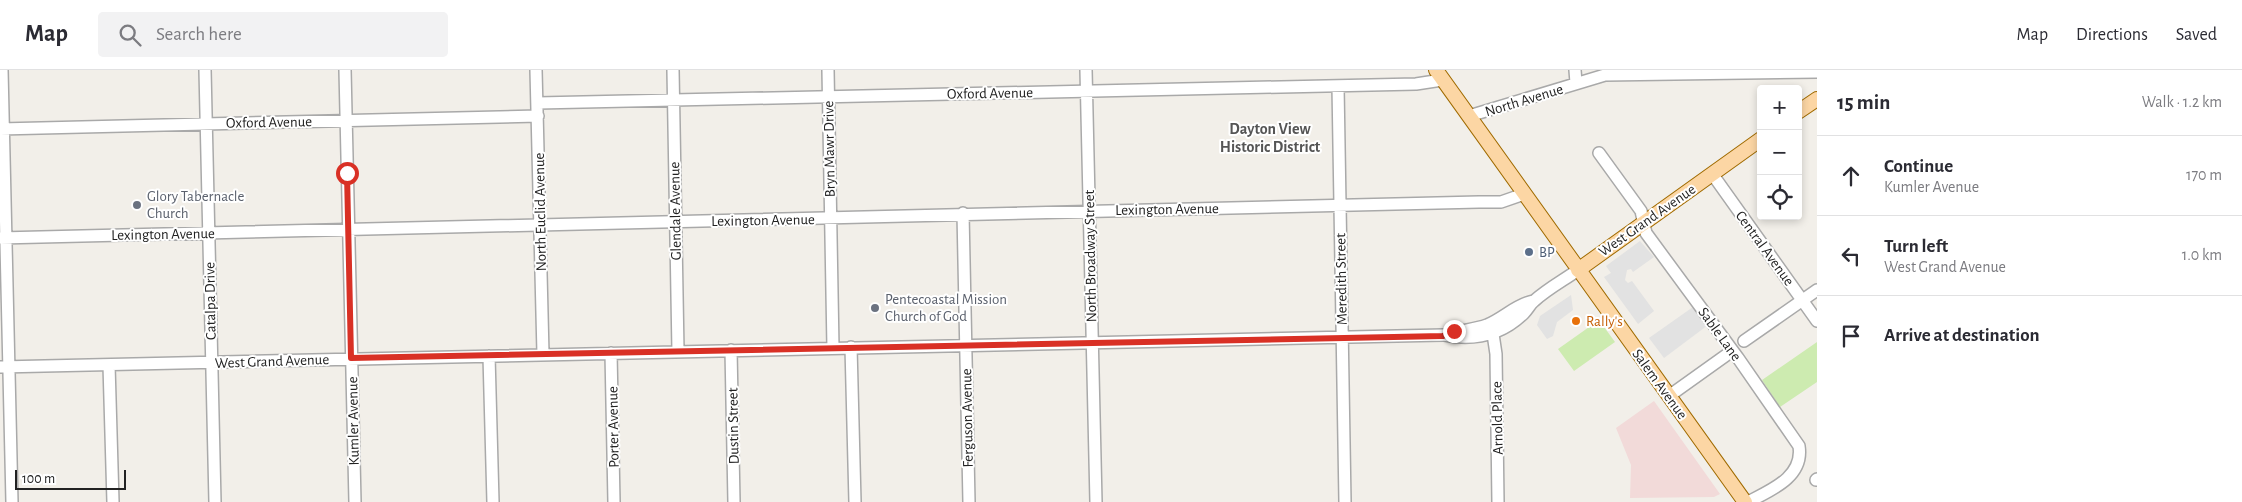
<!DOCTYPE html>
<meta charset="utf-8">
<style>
:root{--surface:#fff;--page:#f2f2f3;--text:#2b2b33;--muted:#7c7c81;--line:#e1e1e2}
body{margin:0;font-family:"Alegreya Sans",sans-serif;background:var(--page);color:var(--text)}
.controls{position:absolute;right:15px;top:15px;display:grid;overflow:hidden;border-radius:5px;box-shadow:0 2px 8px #0003}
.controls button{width:45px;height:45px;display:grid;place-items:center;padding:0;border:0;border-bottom:1px solid var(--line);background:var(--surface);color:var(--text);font:25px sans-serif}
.scale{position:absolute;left:15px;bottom:12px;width:111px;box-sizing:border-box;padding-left:5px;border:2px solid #222;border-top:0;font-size:14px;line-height:18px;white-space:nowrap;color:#222;-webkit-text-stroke:4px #fff;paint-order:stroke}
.stop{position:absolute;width:15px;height:15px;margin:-11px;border:4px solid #d93025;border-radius:50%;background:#fff}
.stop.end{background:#d93025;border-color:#fff;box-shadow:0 1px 5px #0008}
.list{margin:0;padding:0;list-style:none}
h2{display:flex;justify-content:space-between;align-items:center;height:65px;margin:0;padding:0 20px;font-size:21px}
h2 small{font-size:16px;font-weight:400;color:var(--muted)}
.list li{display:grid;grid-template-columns:32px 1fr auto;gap:15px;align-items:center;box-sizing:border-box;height:80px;padding:0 20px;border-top:1px solid var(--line)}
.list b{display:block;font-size:19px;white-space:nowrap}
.list p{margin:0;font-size:16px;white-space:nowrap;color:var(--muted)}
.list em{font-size:16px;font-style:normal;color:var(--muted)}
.icon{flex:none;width:28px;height:28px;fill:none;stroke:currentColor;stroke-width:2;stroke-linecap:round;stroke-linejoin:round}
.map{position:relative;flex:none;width:1817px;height:432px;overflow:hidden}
header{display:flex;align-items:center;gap:30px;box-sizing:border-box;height:70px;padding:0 25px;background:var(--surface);border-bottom:1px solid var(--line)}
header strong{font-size:24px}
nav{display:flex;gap:28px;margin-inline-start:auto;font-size:18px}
.search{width:350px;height:45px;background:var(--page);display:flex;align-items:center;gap:12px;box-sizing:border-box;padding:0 18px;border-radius:5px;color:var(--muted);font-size:19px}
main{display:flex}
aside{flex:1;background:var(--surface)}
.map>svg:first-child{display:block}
.commercial{fill:#f2dad9}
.grass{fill:#cdebb0}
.parking{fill:#e2e2e2}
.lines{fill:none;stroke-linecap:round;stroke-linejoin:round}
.minor-casing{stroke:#a9a9a9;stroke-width:14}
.major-casing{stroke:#a06b00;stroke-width:16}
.minor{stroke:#fff;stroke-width:11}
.major{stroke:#fcd6a4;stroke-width:14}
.route{stroke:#d93025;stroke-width:6}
.worship-dot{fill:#6b7280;stroke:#fff;stroke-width:2}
.service-dot{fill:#5c6f8a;stroke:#fff;stroke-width:2}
.food-dot{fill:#e8710a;stroke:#fff;stroke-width:2}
.labels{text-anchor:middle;stroke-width:4;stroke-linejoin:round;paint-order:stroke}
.street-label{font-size:15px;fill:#222;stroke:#fff}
.worship-label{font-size:15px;fill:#5b616d;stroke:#fff;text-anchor:start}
.service-label{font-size:15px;fill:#4e5e75;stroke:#fff;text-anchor:start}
.food-label{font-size:15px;fill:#c56008;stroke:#fff;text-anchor:start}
.neighbourhood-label{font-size:16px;font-weight:bold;fill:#555;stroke:#fff}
</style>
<header>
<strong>Map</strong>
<div class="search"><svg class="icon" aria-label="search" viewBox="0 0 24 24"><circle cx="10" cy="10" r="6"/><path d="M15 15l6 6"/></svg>Search here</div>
<nav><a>Map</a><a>Directions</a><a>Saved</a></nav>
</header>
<main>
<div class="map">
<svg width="1817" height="432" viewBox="0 0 1817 432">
<rect width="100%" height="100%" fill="#f2efe9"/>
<path class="commercial" d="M1654,331L1720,424L1714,427L1630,428L1631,395L1616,358Z"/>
<path class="grass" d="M1599,250L1615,272L1574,301L1558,279Z
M1817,272V312L1780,337L1762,310Z"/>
<path class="parking" d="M1640,171L1654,187L1633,202L1631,199L1627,200L1625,210L1628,213L1632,211L1654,241L1638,254L1604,207L1611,203L1606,196Z
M1571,225L1573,240L1557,252L1553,266L1547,269L1537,255L1540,246Z
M1693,237L1708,255L1664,288L1649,268Z"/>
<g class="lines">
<g class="minor-casing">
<path id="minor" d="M2,0L12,432
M205,0L215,432
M345,0L355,432
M536,0L543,284
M673,0L678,281
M828,0L833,278
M1086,0L1096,432
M1575,0L1576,13
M1338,16L1345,432
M538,33L1416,14L1442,10
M1469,46L1605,5L1817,2
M0,59L538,46
M1599,83L1641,141L1646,163L1738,288L1799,376C1804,407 1771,420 1748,432
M1713,105L1817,251
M963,143L969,432
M0,168L1479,132H1501L1524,124
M1493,264L1496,284L1498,432
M1445,265C1459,260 1474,260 1487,255C1504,248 1515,235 1533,231
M1744,271L1817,220
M851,277L855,432
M731,280L734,432
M611,283L614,432
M489,286L493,432
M109,295L113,432
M0,297L1443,265C1474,271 1501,266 1524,243C1528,239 1530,234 1534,231C1547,219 1564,210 1578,200
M1669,326L1732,281
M1816,410L1817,409"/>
</g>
<g class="major-casing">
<path id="major" d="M1436,0L1745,432
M1798,42L1817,29
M1578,200L1761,69"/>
</g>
<use href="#minor" class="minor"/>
<use href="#major" class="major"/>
</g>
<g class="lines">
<path class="route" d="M347,103L351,288L1443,266L1454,261"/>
</g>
<g class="worship-dot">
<circle cx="137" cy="135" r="5"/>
<circle cx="875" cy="238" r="5"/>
</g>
<circle class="service-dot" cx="1529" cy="182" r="5"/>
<circle class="food-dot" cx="1576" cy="251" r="5"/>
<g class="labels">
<g class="street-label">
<text transform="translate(990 23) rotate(-1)" y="5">Oxford Avenue</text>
<text transform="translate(1524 30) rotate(-17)" y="5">North Avenue</text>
<text transform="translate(269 52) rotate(-1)" y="5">Oxford Avenue</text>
<text transform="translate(829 79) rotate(-91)" y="5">Bryn Mawr Drive</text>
<text transform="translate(1167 139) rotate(-1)" y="5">Lexington Avenue</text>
<text transform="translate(675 141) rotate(-91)" y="5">Glendale Avenue</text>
<text transform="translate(540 142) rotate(-91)" y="5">North Euclid Avenue</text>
<text transform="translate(763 150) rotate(-1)" y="5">Lexington Avenue</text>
<text transform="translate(1647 150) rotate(-35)" y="5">West Grand Avenue</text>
<text transform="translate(163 164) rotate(-1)" y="5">Lexington Avenue</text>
<text transform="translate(1765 178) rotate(54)" y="5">Central Avenue</text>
<text transform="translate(1090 186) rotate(-91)" y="5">North Broadway Street</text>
<text transform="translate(1341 209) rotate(-91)" y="5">Meredith Street</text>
<text transform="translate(210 231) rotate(-91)" y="5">Catalpa Drive</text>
<text transform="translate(1720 264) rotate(54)" y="5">Sable Lane</text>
<text transform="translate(272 291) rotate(-2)" y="5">West Grand Avenue</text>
<text transform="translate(1660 314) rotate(54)" y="5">Salem Avenue</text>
<text transform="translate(967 348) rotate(-91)" y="5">Ferguson Avenue</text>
<text transform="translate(1497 348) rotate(-91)" y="5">Arnold Place</text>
<text transform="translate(353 351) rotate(-91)" y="5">Kumler Avenue</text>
<text transform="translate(733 356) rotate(-91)" y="5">Dustin Street</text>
<text transform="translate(613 357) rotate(-91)" y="5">Porter Avenue</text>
</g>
<g class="worship-label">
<text x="147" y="131">Glory Tabernacle<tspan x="147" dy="17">Church</tspan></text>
<text x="885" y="234">Pentecoastal Mission<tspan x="885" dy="17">Church of God</tspan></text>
</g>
<g class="service-label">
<text x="1539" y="187">BP</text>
</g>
<g class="food-label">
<text x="1586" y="256">Rally's</text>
</g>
<g class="neighbourhood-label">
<text x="1270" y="64">Dayton View<tspan x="1270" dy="18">Historic District</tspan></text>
</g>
</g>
</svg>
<div class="controls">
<button>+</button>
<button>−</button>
<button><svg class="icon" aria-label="locate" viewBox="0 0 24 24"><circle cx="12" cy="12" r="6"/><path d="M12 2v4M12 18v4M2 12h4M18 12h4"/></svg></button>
</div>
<div class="scale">100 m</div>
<div class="stop" style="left:347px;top:103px"></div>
<div class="stop end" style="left:1454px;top:261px"></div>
</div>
<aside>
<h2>15 min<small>Walk · 1.2 km</small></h2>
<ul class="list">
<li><svg class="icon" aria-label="ahead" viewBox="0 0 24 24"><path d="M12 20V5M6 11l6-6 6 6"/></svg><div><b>Continue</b><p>Kumler Avenue</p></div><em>170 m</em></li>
<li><svg class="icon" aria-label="left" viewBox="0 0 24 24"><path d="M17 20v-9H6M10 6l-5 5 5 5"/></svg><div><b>Turn left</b><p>West Grand Avenue</p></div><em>1.0 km</em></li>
<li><svg class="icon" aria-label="arrive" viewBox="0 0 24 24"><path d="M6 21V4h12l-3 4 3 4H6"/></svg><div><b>Arrive at destination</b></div></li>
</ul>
</aside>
</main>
